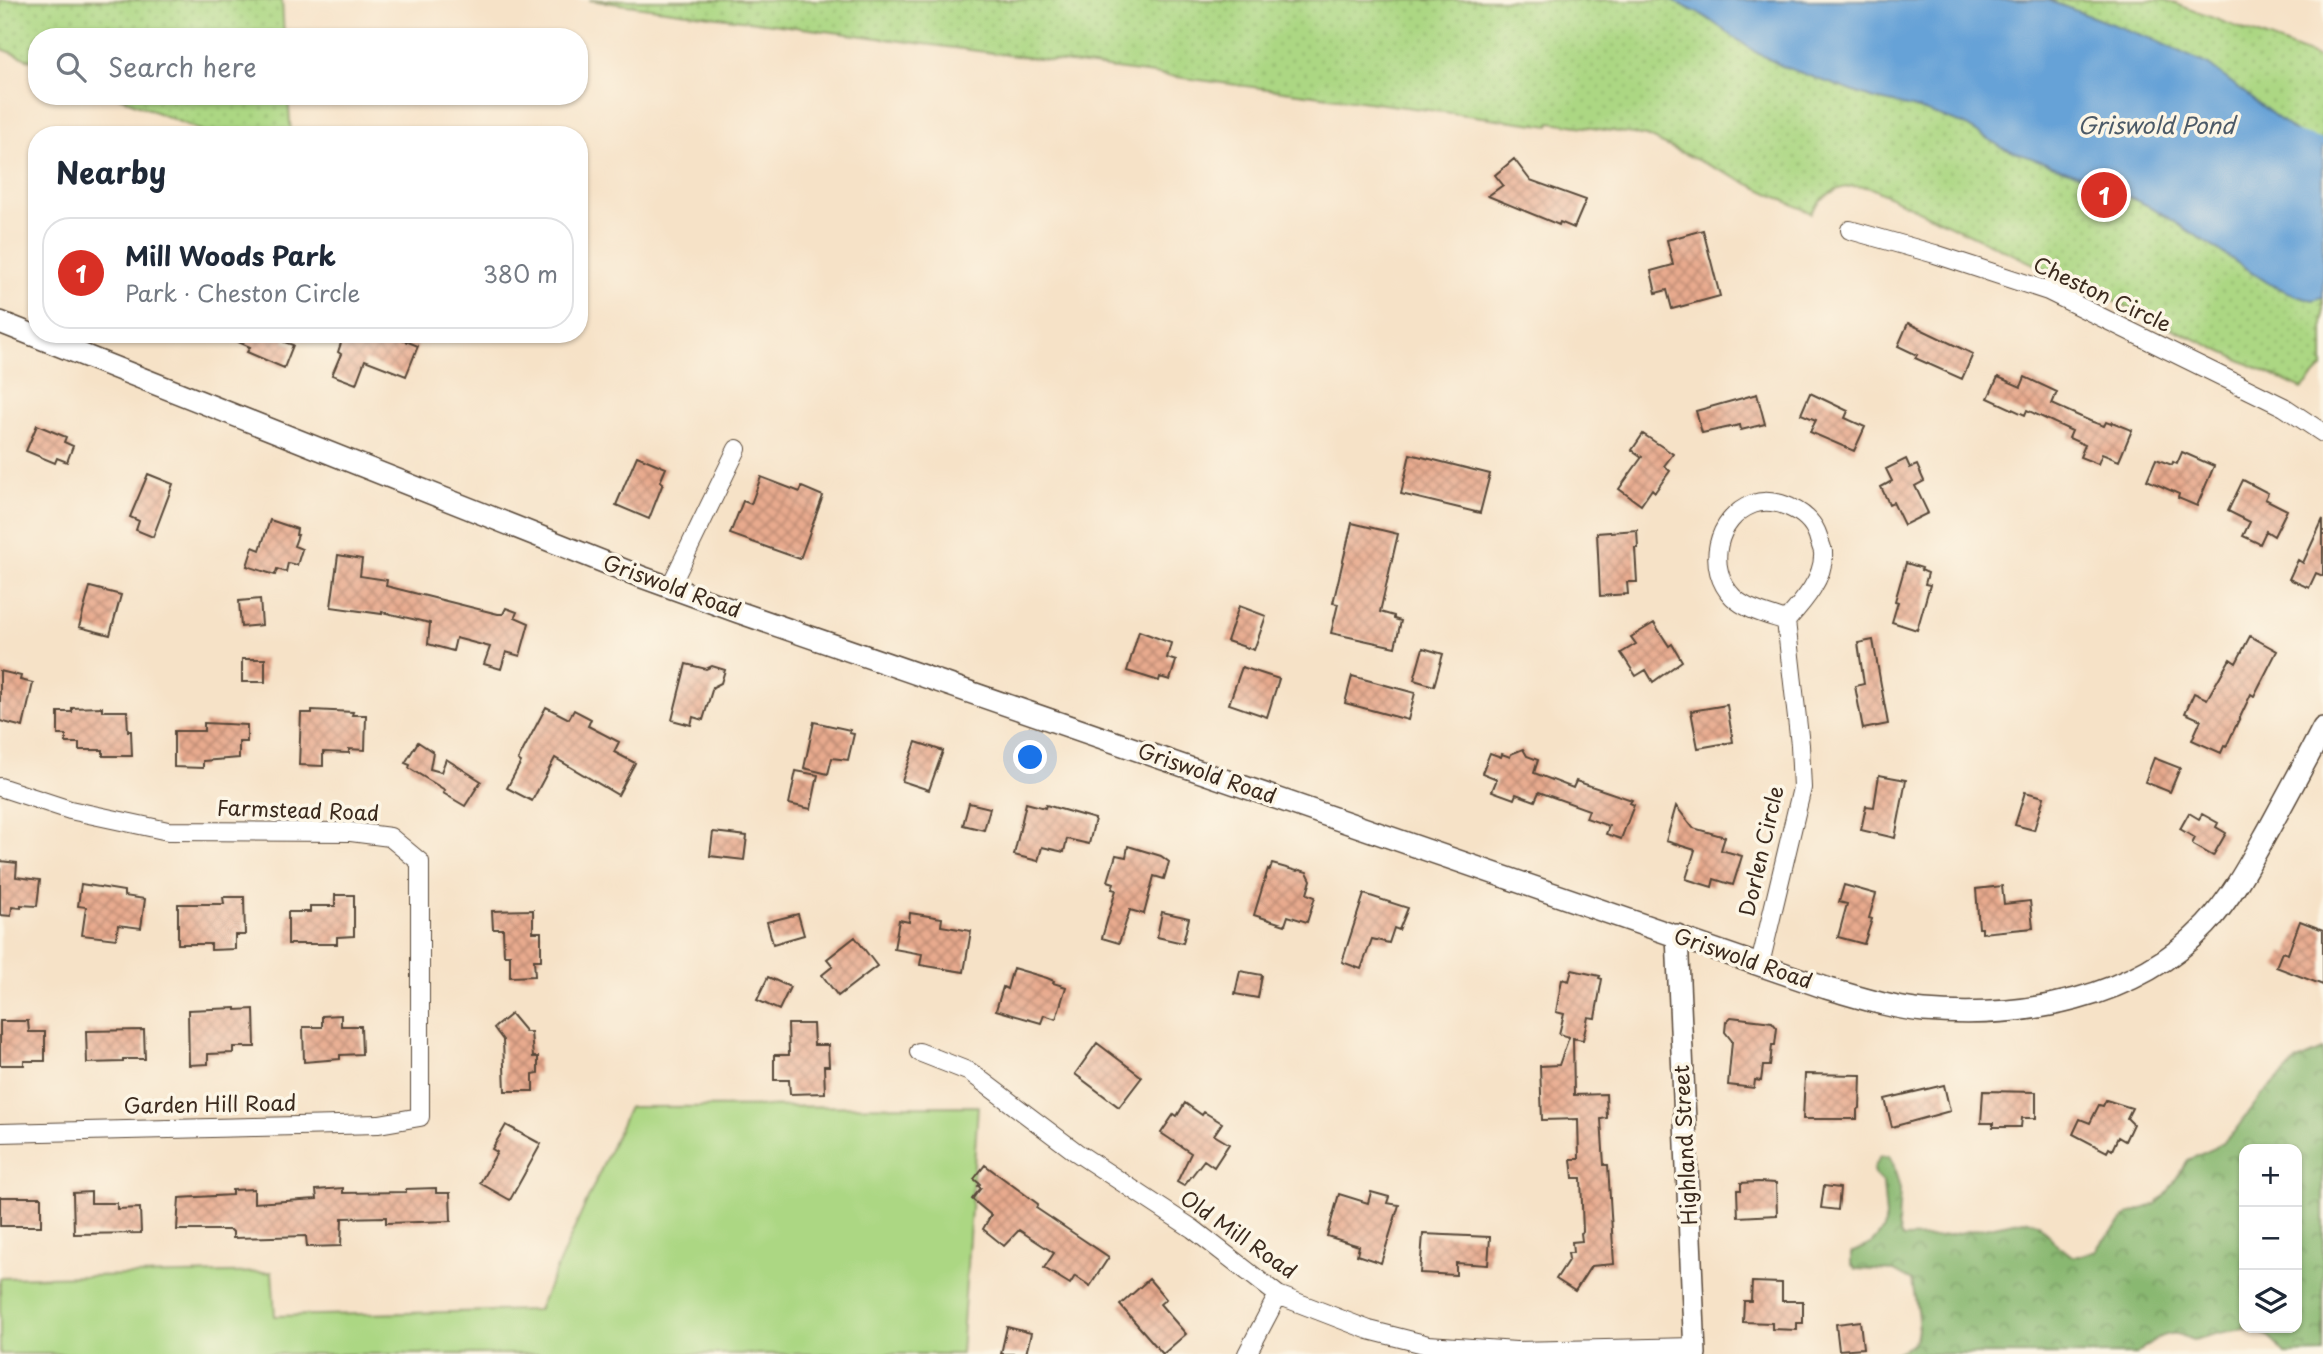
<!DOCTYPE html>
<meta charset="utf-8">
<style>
:root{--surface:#fff;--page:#f6f6f7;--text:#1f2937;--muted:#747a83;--line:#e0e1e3;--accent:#d93025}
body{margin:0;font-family:"Playpen Sans",sans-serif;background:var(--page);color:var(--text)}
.controls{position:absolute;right:21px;bottom:21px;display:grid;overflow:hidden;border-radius:14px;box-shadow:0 2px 5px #0004}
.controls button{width:63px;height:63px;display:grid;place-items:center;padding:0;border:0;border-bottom:2px solid var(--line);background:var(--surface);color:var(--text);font:35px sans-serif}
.you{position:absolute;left:1031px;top:758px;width:24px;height:24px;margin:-18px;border:5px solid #fff;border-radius:50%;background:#1a73e8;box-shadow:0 0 0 10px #1a73e833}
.badge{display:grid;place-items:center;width:46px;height:46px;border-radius:50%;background:var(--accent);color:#fff;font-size:23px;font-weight:700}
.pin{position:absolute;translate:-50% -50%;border:4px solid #fff;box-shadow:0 2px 7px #0006}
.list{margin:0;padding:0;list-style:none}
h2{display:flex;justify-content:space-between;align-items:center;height:91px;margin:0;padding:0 28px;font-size:30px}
h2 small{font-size:23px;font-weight:400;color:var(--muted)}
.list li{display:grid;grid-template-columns:46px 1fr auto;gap:21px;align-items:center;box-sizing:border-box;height:112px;margin:0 14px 14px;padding:0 14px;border:2px solid var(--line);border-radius:28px}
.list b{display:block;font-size:26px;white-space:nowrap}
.list p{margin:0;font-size:23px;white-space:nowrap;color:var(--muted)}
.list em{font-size:23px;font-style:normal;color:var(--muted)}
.icon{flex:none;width:38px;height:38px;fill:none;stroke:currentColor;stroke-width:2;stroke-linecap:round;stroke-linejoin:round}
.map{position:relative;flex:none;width:2323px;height:1354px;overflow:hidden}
.search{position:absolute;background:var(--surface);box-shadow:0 2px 5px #0004;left:28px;top:28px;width:560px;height:77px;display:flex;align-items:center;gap:18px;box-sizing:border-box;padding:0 24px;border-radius:28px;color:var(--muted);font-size:26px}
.panel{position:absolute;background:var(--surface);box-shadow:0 2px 5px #0004;left:28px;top:126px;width:560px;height:217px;border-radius:28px}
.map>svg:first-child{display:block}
.green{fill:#acd783;stroke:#748050;stroke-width:2}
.forest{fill:url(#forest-crowns);stroke:#627148;stroke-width:2;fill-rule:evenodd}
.park{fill:url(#park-dots);stroke:#748050;stroke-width:2}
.water{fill:#66a2d7;stroke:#50667a;stroke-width:2}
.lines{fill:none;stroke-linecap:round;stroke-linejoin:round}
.stream{stroke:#66a2d7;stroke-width:6}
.building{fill:url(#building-cross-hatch)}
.minor-casing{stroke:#574637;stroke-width:20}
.tertiary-casing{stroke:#574637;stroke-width:24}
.minor{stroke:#fff;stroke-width:18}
.tertiary{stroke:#fff;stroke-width:21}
.labels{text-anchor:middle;stroke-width:7;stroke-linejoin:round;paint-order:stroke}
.street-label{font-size:21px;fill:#3b2a1e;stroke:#fcf5e5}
.water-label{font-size:23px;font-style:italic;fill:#4c5a68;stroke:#fcf5e5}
</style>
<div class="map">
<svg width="2323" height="1354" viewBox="0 0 2323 1354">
<defs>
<pattern id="forest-crowns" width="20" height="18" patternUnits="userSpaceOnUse" patternTransform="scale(1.75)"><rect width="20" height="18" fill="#89b871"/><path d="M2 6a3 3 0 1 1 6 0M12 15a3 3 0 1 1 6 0" fill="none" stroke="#71965c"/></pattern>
<pattern id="park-dots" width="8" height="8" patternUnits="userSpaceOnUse" patternTransform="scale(1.75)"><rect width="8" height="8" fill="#acd783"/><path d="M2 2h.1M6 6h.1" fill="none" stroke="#95b971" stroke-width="1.8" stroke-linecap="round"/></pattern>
<pattern id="building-cross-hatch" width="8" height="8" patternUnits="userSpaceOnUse" patternTransform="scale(1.75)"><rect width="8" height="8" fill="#e8aa8e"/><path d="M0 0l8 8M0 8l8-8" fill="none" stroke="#bd8b73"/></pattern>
</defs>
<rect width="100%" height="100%" fill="#fcf5e5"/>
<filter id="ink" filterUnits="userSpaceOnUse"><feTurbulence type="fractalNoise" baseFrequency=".0143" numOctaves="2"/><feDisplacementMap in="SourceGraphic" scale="14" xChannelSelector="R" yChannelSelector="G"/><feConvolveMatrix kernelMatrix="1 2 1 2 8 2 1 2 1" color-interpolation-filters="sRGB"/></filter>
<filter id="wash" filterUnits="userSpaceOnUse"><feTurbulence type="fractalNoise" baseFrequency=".00686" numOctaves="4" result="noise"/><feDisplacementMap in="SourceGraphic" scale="28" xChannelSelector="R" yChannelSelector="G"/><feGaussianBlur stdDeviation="1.57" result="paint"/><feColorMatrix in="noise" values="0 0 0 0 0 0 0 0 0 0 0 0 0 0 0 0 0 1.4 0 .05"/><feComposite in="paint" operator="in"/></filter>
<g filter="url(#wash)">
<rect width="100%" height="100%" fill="#f6e2c7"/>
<path class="green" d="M978,1106L961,1354H0V1278L272,1272L275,1316L538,1310L629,1107Z"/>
<path class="forest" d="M2323,1050V1353L2285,1354C2279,1349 2275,1341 2269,1337C2244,1322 2218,1334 2193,1340C2188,1339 2183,1335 2177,1334C2162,1332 2147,1344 2137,1354H1893C1899,1351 1909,1348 1913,1343C1924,1329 1914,1297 1912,1281L1894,1271L1856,1269L1851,1264V1253L1871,1244L1884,1229L1886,1217L1883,1183L1875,1175L1874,1168L1881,1156H1889L1893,1163L1900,1189L1898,1224L1901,1236L1904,1238L1939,1237L2024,1220L2038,1223L2053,1241L2072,1256H2079L2097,1251L2099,1245L2129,1214L2156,1204L2165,1196L2188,1160L2215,1148L2233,1133L2262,1095L2297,1061ZM2297,1149V1328H2244V1149Z"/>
<path class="park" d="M0,0H282L284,37H37V63L0,48Z
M589,0H2165L2323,59V367L2302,389L1871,188C1846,182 1824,191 1811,213L1646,136L1551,122L1550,126Z
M117,96H288L291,135H211Z"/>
<path class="water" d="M1671,0H2047L2152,39L2209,65L2306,140L2323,145V297L2313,300L2297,296L2270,284L2153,208L2080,175L2003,148L1963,124L1915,108L1871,98L1782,66L1755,52L1704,16Z"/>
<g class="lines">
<path class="stream" d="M2295,135L2323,143"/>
</g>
<g id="blocks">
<path class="building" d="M1514,159L1530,180L1586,200L1574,228L1560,222L1559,225L1488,196L1503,185L1495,175Z
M1703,230L1720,296L1672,309L1667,290L1656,293L1651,271L1673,265L1667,240Z
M1908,323L1973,354L1962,379L1915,358L1917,355L1898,346Z
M220,334H287L284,342L293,345L284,368L247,352L250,347Z
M344,334H389L418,346L406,376L365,360L356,384L332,375L341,354L338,352Z
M1998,377L2021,387L2025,377L2057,392L2052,404L2090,421L2104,426L2106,422L2111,424L2112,422L2132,430L2119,461L2102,454L2098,464L2080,457L2085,445L2069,438L2072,431L2027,410L2025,415L1988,398Z
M1810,393L1848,411L1845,418L1865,427L1854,451L1810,432L1816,420L1801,414Z
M1757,394L1765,424L1741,430L1740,425L1702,433L1696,411Z
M37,425L66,437L64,442L73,446L67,462L57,458L55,463L26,451Z
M1643,434L1673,454L1664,466L1670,471L1655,492L1652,489L1641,505L1619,489L1642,457L1632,450Z
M2182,452L2214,466L2197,506L2178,498L2179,494L2147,480L2156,459L2172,465L2173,462L2177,464Z
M1410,454L1490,474L1480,513L1401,494Z
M637,456L666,468L660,482L663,483L649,519L616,505Z
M1906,459L1910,468L1917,465L1924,481L1915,486L1928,513L1904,525L1893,502L1889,504L1881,487L1892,481L1886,469Z
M148,474L173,484L153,537L136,530L139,521L130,517Z
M761,477L800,492L802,487L823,496L800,559L730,534L743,501L751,504Z
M2243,480L2268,493L2265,499L2287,510L2274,536L2266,531L2260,544L2243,536L2250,522L2228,511Z
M2323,519V576L2316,573L2309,588L2289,579L2298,560L2303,563Z
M270,520L297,529L296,535H298L294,546L302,549L297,565L288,563L286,572L277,569L275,575L247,566L253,547L260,550Z
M1352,523L1398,534L1380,612L1394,616V619L1401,621L1395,647L1331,633L1338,604L1333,603Z
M1637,530L1638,548H1635L1637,582H1627L1628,594L1600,596L1597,533Z
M338,555L362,559L360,576L387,580L386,586L498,614H503L506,608L517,612L515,617L529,623L520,656L506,652L501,669L484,664L490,647L456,638L453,651L428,644L430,623L382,612V614L331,607Z
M1906,563L1922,568L1921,570L1928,573L1925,584L1930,585L1917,630L1892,622L1898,602L1895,601Z
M90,587L121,595L110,635L79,627Z
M260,599L262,625L241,627L239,601Z
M1239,606L1266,616L1254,650L1227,641Z
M1654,623L1669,646L1672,644L1682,661L1653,682L1646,670L1636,676L1621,653L1636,644L1631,637Z
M1139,631L1171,643L1167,658L1176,661L1170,680L1160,677L1159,681L1127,671Z
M2250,636L2277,651L2254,696L2251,694L2226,747L2224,746L2221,753L2192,740L2201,720L2185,713L2194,693L2207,699L2230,659L2236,663Z
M1873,640L1888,724L1863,729L1855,686L1864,684L1858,643Z
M1423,648L1443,654L1434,686L1414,680Z
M242,659H265V682H242Z
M686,664L706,669L712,666L725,670L721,683L713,687L703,720L693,717L691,725L672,720Z
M1242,667L1279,679L1267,717L1229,704Z
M0,671L21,676L20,680L33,683L23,727L0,721Z
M1352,676L1415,693L1408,720L1345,703Z
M1727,705L1733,742L1698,748L1691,711Z
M102,707V711H127L128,731H131L132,756H103V750H79V743H66V735H58V712H72V708Z
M546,707L569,719L574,710L591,719L588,726L619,742L614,752L635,763L618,795L555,758L532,801L507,788L521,762L518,760Z
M312,710L353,712L352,715H366L365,750L349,749V753L323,752V766L299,765L301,713H312Z
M814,722L850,730L849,733L854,734L848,760L832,758L828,774L804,768Z
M204,723L247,725V742H239V758L203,761V768L174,767V731H204Z
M418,742L433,752L430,769L441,772L446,759L481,781L465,806L443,793L445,790L409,768L410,765L405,763Z
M916,742L943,751L929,790L902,781Z
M1523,749L1527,756L1538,760L1534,773L1573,788L1576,781L1632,800L1630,803L1634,805L1621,839L1606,834L1609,826L1586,818L1589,810L1539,792L1535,801L1516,794L1514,799L1492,791L1497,779L1482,773L1490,753L1501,757L1502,754L1510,757L1511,754Z
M2154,758L2180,768L2170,792L2145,782Z
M796,771L818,775L811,809L789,804Z
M1879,775L1906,780L1895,838L1861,830L1866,806L1874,807Z
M2025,792L2044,797L2034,830L2015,825Z
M969,803L990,808L984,830L963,825Z
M1026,803L1045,808L1046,805L1095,819L1089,844L1067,839L1064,852L1042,847L1038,861L1014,855Z
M1676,806L1693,828L1725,837L1721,850L1742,856L1733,885L1714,879L1712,887L1686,879L1695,850L1666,841Z
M2189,813L2199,819L2202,814L2218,823L2216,827L2226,833L2213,856L2192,844L2195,838L2180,829Z
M713,832L747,836L744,860L710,856Z
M1128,846L1161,856L1169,862L1164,879L1154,876L1144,914L1130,910L1119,943L1102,938L1116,890L1112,889L1114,883L1108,881L1116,855L1126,857Z
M0,861L17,863L16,877L40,880L37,906L21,905V908L12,907L11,916L0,915Z
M1272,864L1297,871L1300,870L1307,872L1311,880L1307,894L1315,897L1307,922L1288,916L1285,925L1254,915L1268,869L1270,870Z
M81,884L124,891V896L145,899L141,928L118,925L116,939L82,935L86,907L78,906Z
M1844,885L1876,894L1869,918L1872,919L1864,944L1838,937L1847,904L1839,902Z
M2002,886L2004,904L2030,901L2033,928L1982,933V928H1979L1976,889Z
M1364,894L1408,908L1399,930L1394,928L1389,943L1372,939L1361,969L1342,962Z
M335,895H354V936L337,937V944H288V912H310V906H335Z
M223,897H244L245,935H235V949L211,950V944H178V904H224Z
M533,910V932H541V960H534L535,976L510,977V955H504L503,929H493L492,911Z
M1162,912L1189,918L1183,943L1157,937Z
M910,913L942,918L941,926L971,931L964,972L920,965L922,954L894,949L899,920L909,922Z
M798,914L804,935L773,944L767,922Z
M2300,921L2323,930V985L2276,967L2282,952L2288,954Z
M855,937L877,966L838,996L822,975L833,966L827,959Z
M1013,968L1047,978L1054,981L1053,983L1066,987L1056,1019L1044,1015L1041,1023L996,1010L1003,987L1007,989Z
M1572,970L1600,976L1599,978L1602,979L1595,1018L1588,1017L1583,1040L1573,1038L1574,1095L1606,1094L1607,1118L1601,1119L1604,1165H1608L1614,1264L1591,1266L1575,1291L1556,1279L1569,1259L1568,1253H1573L1572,1242L1582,1241L1581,1233L1583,1232L1581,1178H1573L1571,1159H1579L1578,1119L1542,1120L1540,1066L1559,1065L1569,1037L1559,1034L1564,1014L1556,1012L1562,979L1569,981Z
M1240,971L1262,975L1258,998L1235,994Z
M768,977L790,987L779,1010L757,1000Z
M236,1008V1010L254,1009L255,1047H233V1053L208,1054V1064L189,1065L188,1010Z
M511,1014L526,1032H531L533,1057H538V1073L533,1074V1091H505L503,1040L494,1028Z
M341,1015V1026H361L362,1054L340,1055V1059L304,1062L303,1027H322V1016Z
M1731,1017L1772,1022L1777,1028L1775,1045H1772L1770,1066H1763L1761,1081L1755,1080L1754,1088L1728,1085L1732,1041L1725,1032L1726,1022Z
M0,1021H28L29,1032H45V1061H24V1065H0Z
M788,1024H813L814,1045H828L829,1066H824L825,1093L790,1094L789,1080H774V1055H789Z
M144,1030L145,1059H123V1062L87,1063L86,1031Z
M1097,1043L1142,1077L1119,1107L1075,1074Z
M1805,1074L1861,1075L1860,1108L1857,1110V1119H1803Z
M1944,1085L1950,1111L1892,1127L1885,1099Z
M1983,1091L2036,1092V1118H2022L2021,1127H1993V1123H1981Z
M2106,1100L2132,1108L2127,1118L2133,1124L2125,1141L2118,1137L2112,1150L2109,1148L2107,1152L2073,1134L2080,1119L2090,1123L2099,1105L2103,1106Z
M1185,1103L1202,1115L1204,1112L1222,1123L1214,1135L1229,1144L1214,1167L1204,1160L1184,1186L1177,1182L1191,1153L1161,1133L1174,1114L1177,1116Z
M506,1125L541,1144L510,1200L480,1183L497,1152L492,1149Z
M985,1165L1038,1204L1036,1208L1109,1257L1090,1286L1075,1276L1070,1284L1044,1268L1054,1253L1019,1230L1004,1246L983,1229L991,1215L972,1199L981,1188L978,1186L980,1184L974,1179Z
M1758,1182L1776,1183L1777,1215L1738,1217L1737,1190H1741V1183Z
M1824,1186L1840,1188L1838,1210L1821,1208Z
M343,1188V1193L406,1192V1189L436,1188V1193H450L451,1221L386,1223V1217L342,1218L341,1246L307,1247L306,1236L233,1238V1232L231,1230H177L179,1198L232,1195V1190L254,1189V1203L317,1199L316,1190Z
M91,1192V1203H117V1209L140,1208L141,1233L74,1234L73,1193Z
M1371,1192L1389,1197L1387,1203L1399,1205L1381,1263L1357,1255L1359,1246L1327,1236L1339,1194L1368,1203Z
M0,1197H41V1226H0Z
M1423,1234L1490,1237L1488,1265L1456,1263V1275L1420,1273Z
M1149,1279L1166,1299L1160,1304L1186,1334L1163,1354L1120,1305Z
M1752,1282L1782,1283V1301H1803V1323H1797V1330L1772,1329V1323L1743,1322L1744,1301H1751Z
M1860,1321L1863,1348L1839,1350L1836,1324Z
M1007,1327L1031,1333L1026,1354H1001Z"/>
</g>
</g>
<g filter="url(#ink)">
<use href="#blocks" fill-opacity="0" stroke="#574637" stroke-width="2"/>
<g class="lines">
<g class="minor-casing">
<path id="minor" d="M1850,230L1935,254L2048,291L2284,407L2323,433
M670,587L737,449
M0,787L70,810L168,831L351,832L390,837L420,862V1117L379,1124L0,1133
M1760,964L1802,788L1800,745L1786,621C1769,615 1746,610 1733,597C1705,568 1716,518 1753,504C1764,500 1779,502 1789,507C1803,513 1813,521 1818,536C1819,541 1822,547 1823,552C1825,578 1802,603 1786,621
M919,1052L970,1072L1076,1152L1193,1229L1278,1295L1369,1330L1428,1345L1516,1351L1695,1347
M1247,1354L1278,1295"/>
</g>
<g class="tertiary-casing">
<path id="tertiary" d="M0,322L639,576L738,612L1826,988C1858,997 1891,1008 1924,1011C2023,1019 2135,1000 2206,925C2233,896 2251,861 2270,827C2288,794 2306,761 2323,728
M1677,935L1695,1354"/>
</g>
<use href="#minor" class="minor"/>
<use href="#tertiary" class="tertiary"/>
</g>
</g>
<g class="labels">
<g class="street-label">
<text transform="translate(2102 295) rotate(25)" y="7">Cheston Circle</text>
<text transform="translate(672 587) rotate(20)" y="7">Griswold Road</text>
<text transform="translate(1207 774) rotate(19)" y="7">Griswold Road</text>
<text transform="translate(298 811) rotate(2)" y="7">Farmstead Road</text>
<text transform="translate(1762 851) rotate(-77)" y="7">Dorlen Circle</text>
<text transform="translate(1743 959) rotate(19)" y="7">Griswold Road</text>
<text transform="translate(210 1105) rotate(-1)" y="7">Garden Hill Road</text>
<text transform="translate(1686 1145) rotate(-93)" y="7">Highland Street</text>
<text transform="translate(1238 1235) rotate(35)" y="7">Old Mill Road</text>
</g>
<g class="water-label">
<text x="2156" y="134">Griswold Pond</text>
</g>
</g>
</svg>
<div class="controls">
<button>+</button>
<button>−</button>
<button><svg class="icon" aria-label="layers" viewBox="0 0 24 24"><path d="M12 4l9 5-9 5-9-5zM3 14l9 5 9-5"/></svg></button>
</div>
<div class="you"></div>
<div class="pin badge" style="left:2104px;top:195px">1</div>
<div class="search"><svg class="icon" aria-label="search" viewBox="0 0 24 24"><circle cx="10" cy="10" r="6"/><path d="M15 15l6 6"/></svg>Search here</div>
<section class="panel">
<h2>Nearby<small></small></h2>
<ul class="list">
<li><span class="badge">1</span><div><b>Mill Woods Park</b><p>Park · Cheston Circle</p></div><em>380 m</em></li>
</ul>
</section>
</div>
